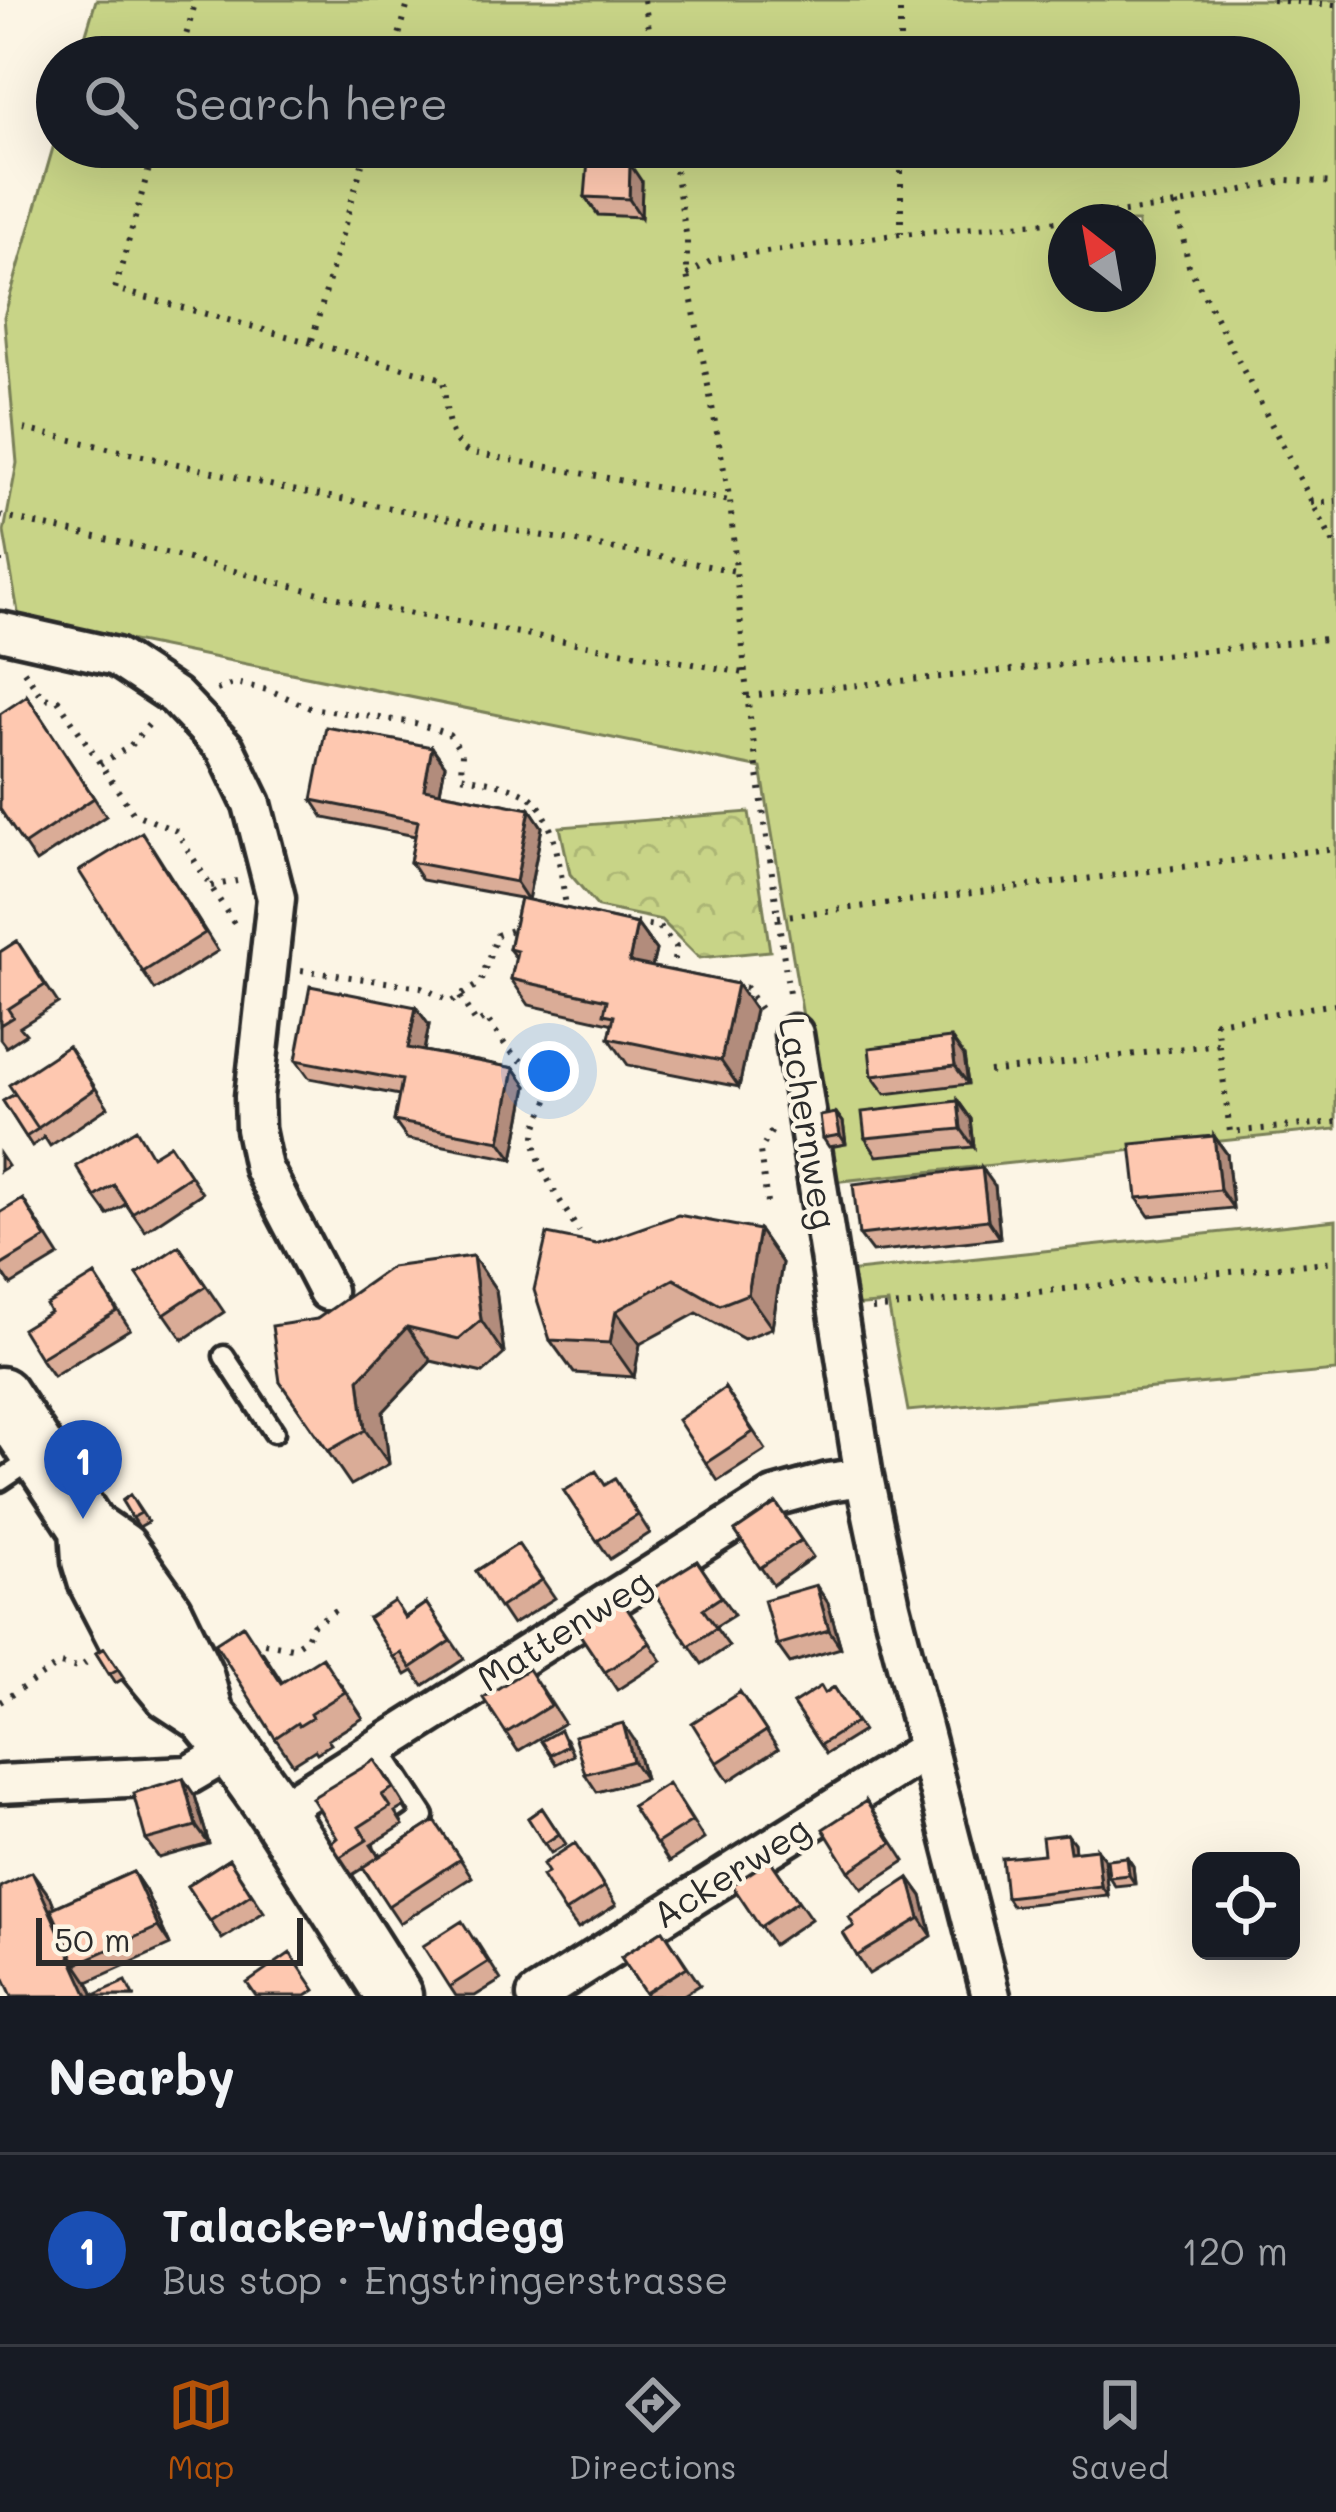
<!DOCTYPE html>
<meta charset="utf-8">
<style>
:root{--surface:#171b24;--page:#242831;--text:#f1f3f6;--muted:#9ea1a6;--line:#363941;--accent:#b45309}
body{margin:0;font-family:Mali,sans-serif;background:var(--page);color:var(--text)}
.controls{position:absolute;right:36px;bottom:36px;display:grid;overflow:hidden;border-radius:18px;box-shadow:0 12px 48px #0002}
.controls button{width:108px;height:108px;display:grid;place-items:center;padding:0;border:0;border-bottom:3px solid var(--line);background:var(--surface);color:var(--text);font:60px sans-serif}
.compass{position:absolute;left:1048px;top:204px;width:108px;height:108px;border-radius:50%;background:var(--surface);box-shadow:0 12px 48px #0002;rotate:329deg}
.scale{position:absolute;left:36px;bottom:30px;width:267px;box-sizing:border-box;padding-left:12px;border:6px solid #2b2b2b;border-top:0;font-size:33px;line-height:42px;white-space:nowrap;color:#2b2b2b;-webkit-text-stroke:9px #fcf5e5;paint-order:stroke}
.you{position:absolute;left:549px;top:1071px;width:42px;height:42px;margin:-30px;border:9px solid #fff;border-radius:50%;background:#1a73e8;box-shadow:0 0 0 18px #1a73e833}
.badge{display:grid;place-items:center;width:78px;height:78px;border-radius:50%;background:var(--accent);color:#fff;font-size:39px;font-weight:700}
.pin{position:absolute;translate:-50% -99px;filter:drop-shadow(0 3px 6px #0008)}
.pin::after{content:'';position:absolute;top:63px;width:42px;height:36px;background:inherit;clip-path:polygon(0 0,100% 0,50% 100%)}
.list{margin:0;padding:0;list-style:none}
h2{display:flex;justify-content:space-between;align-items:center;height:156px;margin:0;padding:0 48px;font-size:51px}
h2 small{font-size:39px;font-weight:400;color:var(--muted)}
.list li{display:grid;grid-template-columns:78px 1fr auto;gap:36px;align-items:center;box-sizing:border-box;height:192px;padding:0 48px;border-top:3px solid var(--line)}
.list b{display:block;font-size:45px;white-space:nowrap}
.list p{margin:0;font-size:39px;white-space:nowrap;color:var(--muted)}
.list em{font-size:39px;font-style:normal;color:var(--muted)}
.icon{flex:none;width:66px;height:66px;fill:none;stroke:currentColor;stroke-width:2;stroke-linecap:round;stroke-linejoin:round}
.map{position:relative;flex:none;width:1336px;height:1996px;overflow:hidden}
.search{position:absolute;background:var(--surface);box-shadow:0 12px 48px #0002;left:36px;right:36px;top:36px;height:132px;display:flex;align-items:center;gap:30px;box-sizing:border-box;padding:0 42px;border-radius:66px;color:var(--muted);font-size:45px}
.sheet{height:348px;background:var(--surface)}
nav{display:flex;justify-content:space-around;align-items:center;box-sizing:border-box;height:168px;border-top:3px solid var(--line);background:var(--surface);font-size:33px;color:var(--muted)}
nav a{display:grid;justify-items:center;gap:6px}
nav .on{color:var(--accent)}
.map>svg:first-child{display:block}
.park{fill:url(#park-crowns);stroke:#7a8059;stroke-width:3}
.garden{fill:#c8d487;stroke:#7a8059;stroke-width:3;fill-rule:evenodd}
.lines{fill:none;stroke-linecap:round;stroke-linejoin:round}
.service-casing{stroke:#2b2b2b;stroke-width:27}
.minor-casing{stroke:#2b2b2b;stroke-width:45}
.secondary-casing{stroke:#2b2b2b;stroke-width:63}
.path{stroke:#2b2b2b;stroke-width:6;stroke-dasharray:3 9;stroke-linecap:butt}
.service{stroke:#fcf5e5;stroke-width:18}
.minor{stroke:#fcf5e5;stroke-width:36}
.secondary{stroke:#fcf5e5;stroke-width:54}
.wall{fill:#daac97;stroke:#2b2b2b;stroke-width:3}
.shaded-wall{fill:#b28c7b;stroke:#2b2b2b;stroke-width:3}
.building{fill:#fec8b0;stroke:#2b2b2b;stroke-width:3}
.labels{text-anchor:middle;stroke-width:9;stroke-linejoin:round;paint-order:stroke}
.street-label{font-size:36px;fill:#2b2b2b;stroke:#fcf5e5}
</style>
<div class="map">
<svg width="1336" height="1996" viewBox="0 0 1336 1996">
<defs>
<pattern id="park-crowns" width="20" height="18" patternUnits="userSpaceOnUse" patternTransform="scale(3)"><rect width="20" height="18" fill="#c8d487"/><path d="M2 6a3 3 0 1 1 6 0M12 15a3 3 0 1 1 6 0" fill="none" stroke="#acb675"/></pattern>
</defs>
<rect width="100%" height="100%" fill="#fcf5e5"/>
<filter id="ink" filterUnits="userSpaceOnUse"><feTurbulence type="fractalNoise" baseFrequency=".00833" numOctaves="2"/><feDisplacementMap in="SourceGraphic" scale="24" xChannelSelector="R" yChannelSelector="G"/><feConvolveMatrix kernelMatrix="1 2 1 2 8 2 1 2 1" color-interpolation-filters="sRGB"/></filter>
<g filter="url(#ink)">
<path class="park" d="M749,812L770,951L699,958L661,920L598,907L570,874L560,827Z"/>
<path class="garden" d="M96,0H1336V1129L831,1182L761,768L19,618L4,532L17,463L4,317L57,134V147H1279V57H79ZM1066,222H1138V294H1066Z
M1336,1220V1371L908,1411L888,1303L852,1306L846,1272Z"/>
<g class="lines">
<g class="service-casing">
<path id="service" d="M224,1356L274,1432
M0,1481L36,1457
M379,1747L424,1816L384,1844"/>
</g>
<g class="minor-casing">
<path id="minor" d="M0,631L116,657L175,696L225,748L252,804L276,898L254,1097L255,1129L263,1168L327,1291
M794,1034L864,1477L891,1606L991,1996
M0,1784L189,1775L232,1750
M277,1812L774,1497L828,1482L864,1477
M536,1996L927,1749"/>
</g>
<g class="secondary-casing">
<path id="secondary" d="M0,1395L88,1528L120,1550L165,1613L195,1675L206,1715
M88,1528L90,1560L96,1580L126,1638L171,1692L206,1715L219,1731L277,1812L394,1996"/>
</g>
<path class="path" d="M644,0L654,57
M900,0V57
M1272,0L1336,5
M180,57L196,0
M393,57L409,0
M155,147L115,289L443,379C447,405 444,438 468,452L730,501
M671,147L687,239V275L730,501L747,696L790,1001
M901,147V233
M1176,205L1189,266L1336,548
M687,275L714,259L901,234L1051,222L1176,205L1288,180L1336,183
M312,340L367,147
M24,429L292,490L736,571
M1311,503L1336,501
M0,516L146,548L373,607L744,673
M0,560V571
M24,671L43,698L58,700L133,813L176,831L235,925
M217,690L236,683L272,691L310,708L415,723L449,734L462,753L461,776C482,781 508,784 527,795C557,812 561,880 567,912
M747,696L1336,638
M100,764L129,747L152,721
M211,886L237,881
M778,917L1336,848
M624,921L659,927L676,947L672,973
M301,970L421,987L451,1002L480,983L497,935L518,928
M732,985L746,988L764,1015
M460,997L477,1024L486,1018C497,1033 508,1052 523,1062C531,1068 542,1065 548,1074C560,1092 535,1118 535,1137C535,1167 564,1206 579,1232
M1336,1004L1216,1022L1230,1132L1336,1122
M989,1072L1218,1044
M767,1203L760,1151L774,1127
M872,1309L1336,1261
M253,1645L259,1642L292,1648L307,1638L313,1625L340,1607
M0,1702L60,1664L78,1668L90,1660"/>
<use href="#service" class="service"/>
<use href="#minor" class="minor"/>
<use href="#secondary" class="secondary"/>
</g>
<path class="wall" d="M642,182L641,217L598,215L585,197Z
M27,696L106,816L36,862L0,809Z
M432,747L445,765L440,792L530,809L542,827L528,900L637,924L656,950L652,967L737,984L755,1010L739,1087L628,1065L609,1038L612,1025L610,1023L529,1005L511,979L516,958L509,949L520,898L422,880L410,862L415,836L324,818L312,800Z
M154,850L218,951L155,990L143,972Z
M17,941L58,1003L20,1027L26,1034L6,1047L0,1039V952Z
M429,1025L424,1051L514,1068L527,1086L513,1159L407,1139L394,1121L399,1095L309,1078L296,1060Z
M68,1046L108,1107L50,1146L43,1135L44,1138L32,1146L3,1101L15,1094Z
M964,1056L968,1084L885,1094L872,1076Z
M958,1101L971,1119L974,1147L877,1156L865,1138Z
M836,1113L843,1122L846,1144L829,1147L823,1138Z
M1214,1136L1227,1154L1233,1208L1149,1216L1137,1198Z
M170,1145L202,1193L145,1231L126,1204L108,1215L95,1197Z
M0,1154L8,1166L0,1171Z
M995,1186L1000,1238L872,1252L859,1235Z
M23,1199L59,1256L11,1285L0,1269V1213Z
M759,1230L782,1263L772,1328L744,1339L697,1313L640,1344L634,1377L574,1373L550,1340L596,1244Z
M179,1246L224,1312L183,1340L137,1274Z
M473,1256L496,1290L504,1354L483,1373L431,1361L383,1412L389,1464L351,1485L280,1382L317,1319Z
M95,1275L130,1329L53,1376L40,1358L50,1312Z
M725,1388L766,1450L718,1481L706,1463Z
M564,1491L627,1497L650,1533L610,1559Z
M130,1495L148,1522L139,1527L122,1501Z
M776,1503L813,1557L773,1585L735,1531Z
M518,1544L555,1598L512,1625L476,1571Z
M697,1561L734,1615L715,1627L729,1646L702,1664L652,1589Z
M622,1601L662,1661L617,1690L577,1630Z
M426,1603L464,1659L423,1686L413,1671L406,1675L368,1618L405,1617Z
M828,1603L841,1648L790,1663L777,1645Z
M104,1648L124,1678L116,1683L96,1653Z
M262,1651L282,1682L340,1683L363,1718L328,1740L331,1744L317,1753L315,1750L293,1764L275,1738Z
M541,1687L564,1723L518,1751L506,1733Z
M834,1687L863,1731L826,1754L793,1704L825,1693Z
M740,1692L778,1749L729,1781L717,1763Z
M566,1739L573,1755L556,1764L541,1741Z
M635,1741L645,1779L597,1792L585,1774Z
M388,1778L405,1806L395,1812L403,1825L371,1845L379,1857L435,1821L472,1877L400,1923L363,1868L352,1875L331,1843L337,1838Z
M195,1796L209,1844L159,1858L146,1840Z
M680,1801L704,1839L669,1862L632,1806Z
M866,1801L905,1861L862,1889L849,1871Z
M542,1808L566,1844L551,1853L528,1818Z
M1067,1834L1074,1843L1075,1852L1097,1849L1104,1858L1108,1895L1012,1906L1006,1897Z
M1127,1857L1133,1866L1135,1884L1115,1886L1109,1877Z
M229,1859L264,1912L222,1939L187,1886Z
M770,1860L811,1919L773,1945L732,1885Z
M588,1861L616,1905L578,1929L565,1912Z
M133,1872L145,1890L170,1945L88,1982L94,1995L136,1996H12L51,1898L54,1907Z
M909,1878L922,1896L932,1936L869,1974L857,1956L854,1926Z
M663,1930L700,1985L682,1996H647L621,1957Z
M475,1939L501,1980L475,1996H456L423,1946Z"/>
<path class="shaded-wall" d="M630,164L642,182L641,217L629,199Z
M432,747L445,765L437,807L424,789Z
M530,809L542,827L528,900L516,882Z
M637,924L656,950L647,988L629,962Z
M737,984L755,1010L739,1087L721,1061Z
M416,1007L429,1025L421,1065L408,1048Z
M951,1038L964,1056L968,1084L955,1066Z
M514,1068L527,1086L513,1159L500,1141Z
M958,1101L971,1119L974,1147L961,1129Z
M836,1113L843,1122L846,1144L840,1135Z
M1214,1136L1227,1154L1233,1208L1220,1190Z
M982,1168L995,1186L1000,1238L988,1220Z
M759,1230L782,1263L772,1328L748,1294Z
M473,1256L496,1290L504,1354L481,1320Z
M616,1311L640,1344L634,1377L610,1343Z
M407,1327L431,1361L383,1412L389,1464L365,1430L359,1379Z
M816,1585L828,1603L841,1648L829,1630Z
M623,1723L635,1741L645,1779L633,1761Z
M183,1778L195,1796L209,1844L196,1826Z
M1067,1834L1074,1843L1076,1861L1070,1852Z
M1097,1849L1104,1858L1108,1895L1101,1886Z
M1127,1857L1133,1866L1135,1884L1129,1875Z
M32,1872L51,1898L79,1963L76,1964L88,1982L94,1996H88Z
M133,1872L145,1890L170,1945L158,1927Z
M909,1878L922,1896L932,1936L920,1918Z"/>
<path class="building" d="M588,161L630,164L629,199L585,197Z
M27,696L94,798L24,845L0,809V714Z
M326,727L432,747L424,789L530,809L516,882L410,862L418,821L312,800Z
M142,832L205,933L143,972L79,871Z
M520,898L637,924L629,962L737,984L721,1061L609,1038L614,1016L604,1014L607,1000L511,979L517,951L509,949Z
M17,941L45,985L8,1009L13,1017L0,1025V952Z
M310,986L416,1007L408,1048L514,1068L500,1141L394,1121L402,1080L296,1060Z
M951,1038L955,1066L872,1076L869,1048Z
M68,1046L95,1089L38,1128L9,1085Z
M15,1094L38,1129L26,1137L3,1101Z
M958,1101L961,1129L865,1138L862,1112Z
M836,1113L840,1135L823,1138L820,1116Z
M136,1129L152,1156L170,1145L190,1175L132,1213L114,1185L95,1197L76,1166Z
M1214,1136L1220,1190L1137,1198L1131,1144Z
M982,1168L988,1220L859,1235L853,1184Z
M23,1199L46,1238L0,1266V1213Z
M678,1215L759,1230L748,1294L720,1305L674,1279L616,1311L610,1343L550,1340L534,1290L547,1234L596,1244Z
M179,1246L206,1286L164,1314L137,1274Z
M473,1256L481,1320L459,1339L407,1327L359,1379L365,1430L328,1451L280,1382L272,1326L317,1319L391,1267Z
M95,1275L117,1311L40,1358L22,1329L50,1312L46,1305Z
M725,1388L753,1432L706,1463L678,1420Z
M596,1471L605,1485L615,1479L638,1515L597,1541L564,1491Z
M130,1495L141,1513L132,1518L122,1501Z
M776,1503L801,1540L760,1568L735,1531Z
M518,1544L542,1580L499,1608L476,1571Z
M697,1561L721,1597L703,1609L716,1628L689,1646L652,1589Z
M816,1585L829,1630L777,1645L764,1600Z
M394,1601L405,1618L426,1603L451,1641L411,1668L401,1653L393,1657L368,1618Z
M622,1601L650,1643L605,1672L577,1630Z
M243,1625L281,1683L322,1657L345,1692L310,1714L312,1718L299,1726L297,1723L275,1738L215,1643Z
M104,1648L118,1669L109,1674L96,1653Z
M528,1669L551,1705L506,1733L483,1698Z
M821,1686L825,1693L834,1687L856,1722L820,1745L793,1704Z
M740,1692L766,1731L717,1763L692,1723Z
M623,1723L633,1761L585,1774L574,1736Z
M560,1730L567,1746L550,1755L541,1741Z
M375,1760L393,1788L382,1795L390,1807L359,1827L367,1840L340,1857L331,1843L337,1838L312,1798Z
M183,1778L196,1826L146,1840L133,1793Z
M668,1783L692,1821L656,1844L632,1806Z
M866,1801L892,1843L849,1871L823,1829Z
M542,1808L559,1834L544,1844L528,1818Z
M435,1821L460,1859L388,1906L363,1867Z
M1067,1834L1070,1852L1097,1849L1101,1886L1006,1897L1002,1858L1044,1854L1042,1837Z
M575,1843L604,1887L565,1912L542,1876L548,1872L543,1864Z
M1127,1857L1129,1875L1109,1877L1107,1859Z
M229,1859L251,1894L210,1921L187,1886Z
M770,1860L798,1901L760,1927L732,1885Z
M32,1872L88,1996H12L0,1970V1887Z
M133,1872L158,1927L76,1964L51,1909Z
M909,1878L920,1918L857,1956L843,1933L854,1926L849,1917Z
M462,1921L488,1962L449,1987L423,1946Z
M663,1930L687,1967L645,1993L621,1957Z
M290,1953L315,1990L306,1996H256L247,1983Z
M126,1981L133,1996H92Z"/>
</g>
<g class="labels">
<g class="street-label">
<text transform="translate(808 1123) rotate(81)" y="13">Lachernweg</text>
<text transform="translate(564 1630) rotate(-32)" y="13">Mattenweg</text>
<text transform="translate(731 1872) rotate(-32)" y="13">Ackerweg</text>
</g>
</g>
</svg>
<div class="controls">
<button><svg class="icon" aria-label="locate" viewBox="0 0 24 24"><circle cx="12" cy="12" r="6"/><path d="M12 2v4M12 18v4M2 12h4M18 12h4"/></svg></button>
</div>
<svg class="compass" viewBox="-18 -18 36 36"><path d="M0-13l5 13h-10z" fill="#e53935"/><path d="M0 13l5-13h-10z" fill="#9ea1a6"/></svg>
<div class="scale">50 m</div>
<div class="you"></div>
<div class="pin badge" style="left:83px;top:1519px;background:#1a4fb4">1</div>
<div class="search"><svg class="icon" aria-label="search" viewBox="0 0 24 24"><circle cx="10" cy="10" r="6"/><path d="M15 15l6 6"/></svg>Search here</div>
</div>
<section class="sheet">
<h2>Nearby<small></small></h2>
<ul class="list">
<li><span class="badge" style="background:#1a4fb4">1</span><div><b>Talacker-Windegg</b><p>Bus stop · Engstringerstrasse</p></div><em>120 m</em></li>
</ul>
</section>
<nav>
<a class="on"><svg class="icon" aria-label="map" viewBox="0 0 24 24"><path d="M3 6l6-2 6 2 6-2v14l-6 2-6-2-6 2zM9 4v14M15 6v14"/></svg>Map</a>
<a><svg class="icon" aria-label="directions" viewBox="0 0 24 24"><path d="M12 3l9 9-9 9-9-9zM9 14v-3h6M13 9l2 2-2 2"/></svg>Directions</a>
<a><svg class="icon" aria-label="saved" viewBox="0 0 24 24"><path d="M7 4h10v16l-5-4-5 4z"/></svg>Saved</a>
</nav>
